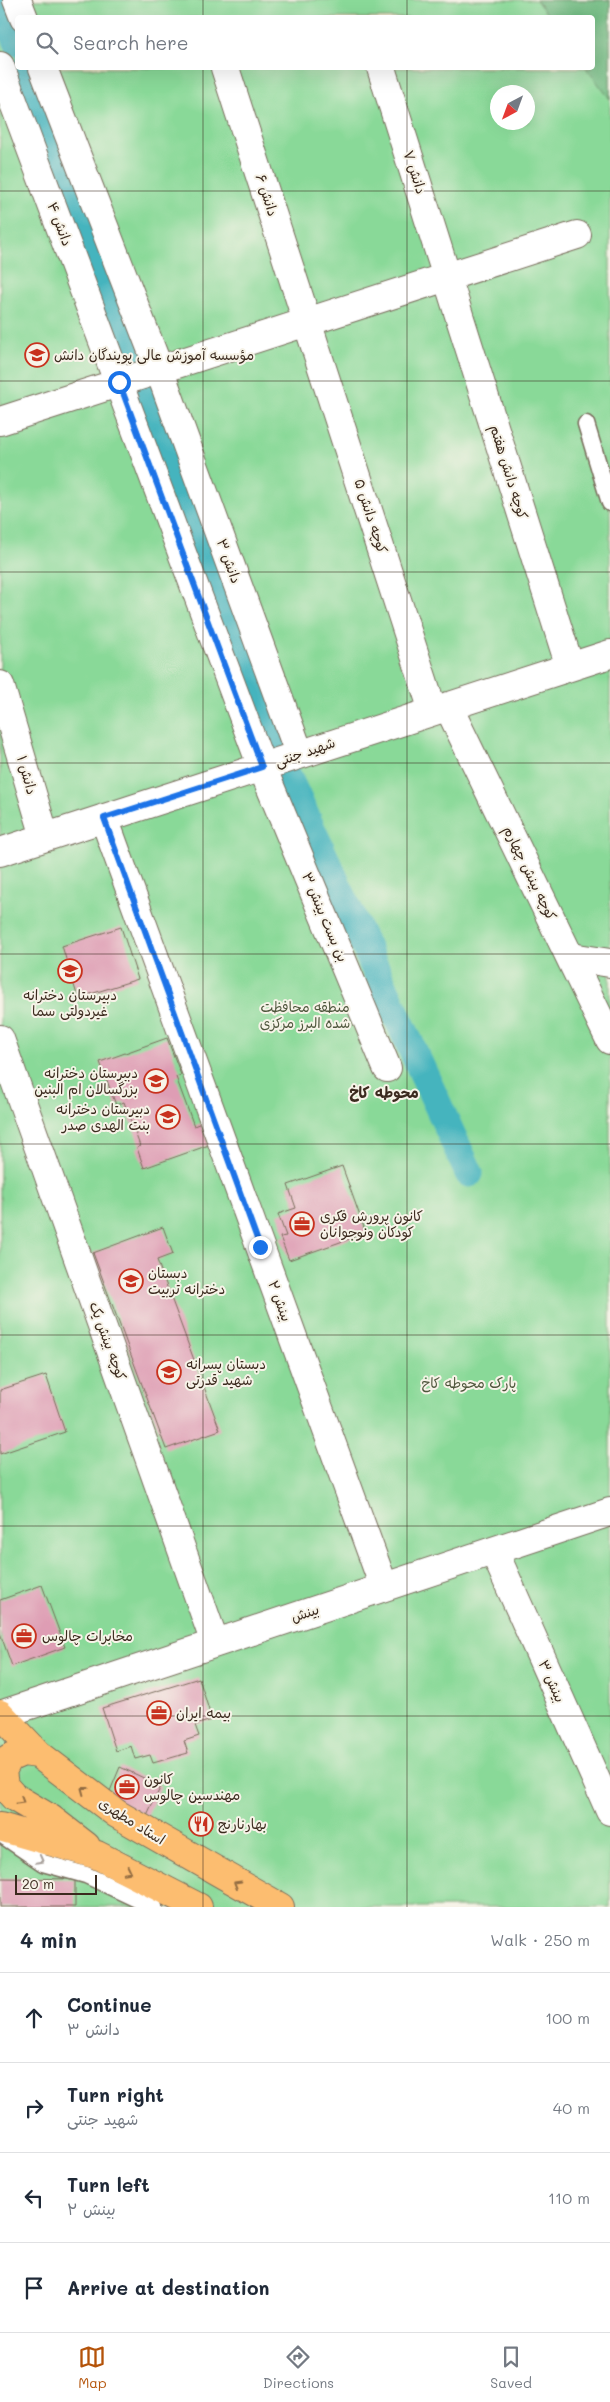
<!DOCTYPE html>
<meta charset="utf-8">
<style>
:root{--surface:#fff;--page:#f2f2f3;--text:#1f2937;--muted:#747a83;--line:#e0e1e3;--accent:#b45309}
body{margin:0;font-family:Mali,"Playpen Sans Arabic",sans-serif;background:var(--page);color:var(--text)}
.compass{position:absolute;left:490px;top:85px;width:45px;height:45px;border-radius:50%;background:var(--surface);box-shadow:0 5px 20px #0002;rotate:221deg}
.scale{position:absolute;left:15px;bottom:12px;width:82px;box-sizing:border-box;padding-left:5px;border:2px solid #3b2a1e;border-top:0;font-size:14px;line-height:18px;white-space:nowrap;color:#3b2a1e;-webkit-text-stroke:4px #f7f3e8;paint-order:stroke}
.stop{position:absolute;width:15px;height:15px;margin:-11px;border:4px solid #1a73e8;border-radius:50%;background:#fff}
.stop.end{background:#1a73e8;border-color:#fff;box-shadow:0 1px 5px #0008}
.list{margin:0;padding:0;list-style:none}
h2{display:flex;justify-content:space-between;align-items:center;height:65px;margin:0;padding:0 20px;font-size:21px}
h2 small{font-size:16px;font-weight:400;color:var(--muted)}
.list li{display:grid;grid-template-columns:32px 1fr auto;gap:15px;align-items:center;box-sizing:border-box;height:90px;padding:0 20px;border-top:1px solid var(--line)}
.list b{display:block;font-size:19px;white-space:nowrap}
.list p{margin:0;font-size:16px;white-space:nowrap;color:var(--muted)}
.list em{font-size:16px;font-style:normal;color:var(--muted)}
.icon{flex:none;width:28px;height:28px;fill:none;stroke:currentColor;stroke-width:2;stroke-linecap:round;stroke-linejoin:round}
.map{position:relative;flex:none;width:610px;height:1907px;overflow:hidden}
.search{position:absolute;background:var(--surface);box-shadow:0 5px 20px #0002;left:15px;right:15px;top:15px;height:55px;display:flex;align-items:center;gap:12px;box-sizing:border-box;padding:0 18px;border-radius:5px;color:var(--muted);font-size:19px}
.sheet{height:425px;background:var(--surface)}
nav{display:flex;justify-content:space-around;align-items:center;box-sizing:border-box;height:70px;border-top:1px solid var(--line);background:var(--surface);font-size:14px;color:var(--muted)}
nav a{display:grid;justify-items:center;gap:2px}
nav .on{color:var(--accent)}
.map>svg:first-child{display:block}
.green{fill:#89d998;stroke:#62825b;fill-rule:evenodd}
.forest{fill:#6eb980;stroke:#54724f}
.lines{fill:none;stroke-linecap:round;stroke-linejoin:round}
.canal{stroke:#44b4be;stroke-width:29}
.building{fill:#de9db4}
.lane-casing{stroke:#796c5b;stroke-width:19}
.street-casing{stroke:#796c5b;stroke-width:30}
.primary-casing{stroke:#796c5b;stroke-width:30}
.lane{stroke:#fff;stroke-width:16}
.street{stroke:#fff;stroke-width:28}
.primary{stroke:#fcbd6f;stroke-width:28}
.oneway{stroke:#926c42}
.oneway2{stroke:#a79f9a}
.route{stroke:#1a73e8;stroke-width:6}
.grid{fill:none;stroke:#3b2a1e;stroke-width:1;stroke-opacity:0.55}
.labels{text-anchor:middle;stroke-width:4;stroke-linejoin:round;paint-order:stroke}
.street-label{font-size:14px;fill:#3b2a1e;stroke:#f7f3e8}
.poi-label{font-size:14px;fill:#3b2a1e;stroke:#f7f3e8;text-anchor:start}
.park-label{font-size:14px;fill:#4e563c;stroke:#f7f3e8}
.neighbourhood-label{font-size:15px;font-weight:bold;fill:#3b2a1e;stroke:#f7f3e8}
</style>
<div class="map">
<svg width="610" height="1907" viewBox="0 0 610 1907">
<rect width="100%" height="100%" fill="#f7f3e8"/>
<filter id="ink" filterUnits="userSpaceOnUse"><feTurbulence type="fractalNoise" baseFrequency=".02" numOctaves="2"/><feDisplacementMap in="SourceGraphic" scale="10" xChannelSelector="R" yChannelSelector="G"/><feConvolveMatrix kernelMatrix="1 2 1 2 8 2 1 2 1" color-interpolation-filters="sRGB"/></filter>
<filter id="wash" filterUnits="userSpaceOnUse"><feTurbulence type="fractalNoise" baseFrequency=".0096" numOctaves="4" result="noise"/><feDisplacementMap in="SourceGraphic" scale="20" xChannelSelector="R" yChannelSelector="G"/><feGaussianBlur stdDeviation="1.12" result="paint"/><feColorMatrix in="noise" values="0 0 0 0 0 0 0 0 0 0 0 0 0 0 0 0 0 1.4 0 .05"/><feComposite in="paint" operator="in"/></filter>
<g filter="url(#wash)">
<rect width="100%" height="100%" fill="#ede6cb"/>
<path class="green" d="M0,0H610V1907H0ZM18,18H592V68H18ZM498,92H528V122H498Z"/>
<path class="forest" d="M536,0H610V99L586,68H592V18L549,17Z"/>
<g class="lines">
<path class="canal" d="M2,0L18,42
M27,68L287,776L469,1173"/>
</g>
<g id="blocks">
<path class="building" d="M121,927L138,979L78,998L62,946Z
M167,1038L181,1075L176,1077L194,1126L201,1123L209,1145L144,1168L137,1148L140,1146L124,1102L116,1105L100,1062Z
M342,1166L366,1233L289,1260L280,1237L286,1236L278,1214L296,1208L288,1185Z
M163,1227L173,1254L157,1260L220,1430L166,1449L93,1253Z
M46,1375L65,1432L0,1454V1390Z
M42,1585L65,1647L12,1666L0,1633V1600Z
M199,1678L212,1720L195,1725L199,1736L184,1741L188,1753L153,1763L150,1755L135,1759L131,1746L116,1751L102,1708Z
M120,1767L161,1786L147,1816L108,1796Z
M0,1878L75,1879V1907H0Z"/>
</g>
</g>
<g filter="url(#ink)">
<use href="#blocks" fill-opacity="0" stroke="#796c5b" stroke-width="1"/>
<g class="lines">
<g class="lane-casing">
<path id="lane" d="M586,424L610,503
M2,1835L43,1863L86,1875L154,1907"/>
</g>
<g class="street-casing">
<path id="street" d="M17,0L24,18
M0,66L262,767L387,1068
M43,68L159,369L299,753
M225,68L433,711
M381,68L570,667
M0,421L577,235
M0,685L45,837
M448,706L610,1040
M104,818L384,1587
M0,852L610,654
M571,957L610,963
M0,1039L215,1643
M494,1551L610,1811
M0,1715L610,1512"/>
</g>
<g class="primary-casing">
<path id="primary" d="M0,1714L38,1754L117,1814L280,1907
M38,1754L23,1752L9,1758L2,1771L4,1786L14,1797L51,1819L86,1846
M0,1827L97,1855L198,1907"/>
</g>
<use href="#lane" class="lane"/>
<use href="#street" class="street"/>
<use href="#primary" class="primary"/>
</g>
<defs><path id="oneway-chevron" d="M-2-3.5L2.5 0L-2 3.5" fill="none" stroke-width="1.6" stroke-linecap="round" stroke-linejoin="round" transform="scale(1.25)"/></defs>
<g class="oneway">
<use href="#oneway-chevron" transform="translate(84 1790) rotate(-143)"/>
<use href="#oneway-chevron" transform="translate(21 1801) rotate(31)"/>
<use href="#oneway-chevron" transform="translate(128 1871) rotate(27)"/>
<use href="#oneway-chevron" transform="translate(237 1884) rotate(-150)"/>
</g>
<use class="oneway2" href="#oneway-chevron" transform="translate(40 1860) rotate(28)"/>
</g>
<g class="lines" filter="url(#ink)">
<path class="route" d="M119,382L262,767L104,818L260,1247"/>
</g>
<path class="grid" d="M203,0V18M407,0V18M203,68V1907M407,68V1907M0,191H610M0,381H610M0,572H610M0,763H610M0,954H610M0,1144H610M0,1335H610M0,1526H610M0,1716H610"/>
<defs>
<g id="university-ring" transform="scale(1.25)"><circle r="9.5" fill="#f7f3e8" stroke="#c8321e" stroke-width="1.5"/><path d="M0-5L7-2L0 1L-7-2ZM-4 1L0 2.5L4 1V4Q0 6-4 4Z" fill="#c8321e"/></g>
<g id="school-ring" transform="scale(1.25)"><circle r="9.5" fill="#f7f3e8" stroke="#c8321e" stroke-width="1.5"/><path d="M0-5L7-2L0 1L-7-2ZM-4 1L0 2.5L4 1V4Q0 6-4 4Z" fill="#c8321e"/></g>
<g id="office-ring" transform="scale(1.25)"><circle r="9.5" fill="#f7f3e8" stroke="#c8321e" stroke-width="1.5"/><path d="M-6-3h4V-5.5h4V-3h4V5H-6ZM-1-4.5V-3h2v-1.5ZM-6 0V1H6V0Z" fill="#c8321e"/></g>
<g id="restaurant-ring" transform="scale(1.25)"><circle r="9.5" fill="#f7f3e8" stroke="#c8321e" stroke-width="1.5"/><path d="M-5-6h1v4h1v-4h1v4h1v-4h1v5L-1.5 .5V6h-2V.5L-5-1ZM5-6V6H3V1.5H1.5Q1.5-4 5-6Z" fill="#c8321e"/></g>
</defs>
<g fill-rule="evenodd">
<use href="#university-ring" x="37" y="355"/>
<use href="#school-ring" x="70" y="971"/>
<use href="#school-ring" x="156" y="1081"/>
<use href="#school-ring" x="168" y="1117"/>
<use href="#office-ring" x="302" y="1224"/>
<use href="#school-ring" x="131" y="1281"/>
<use href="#school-ring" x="169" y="1372"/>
<use href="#office-ring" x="24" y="1636"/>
<use href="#office-ring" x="159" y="1713"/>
<use href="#office-ring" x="127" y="1787"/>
<use href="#restaurant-ring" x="201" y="1824"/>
</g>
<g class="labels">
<g class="street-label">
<text transform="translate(415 172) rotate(72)" y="5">دانش ۷</text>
<text transform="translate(267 195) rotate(72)" y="5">دانش ۶</text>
<text transform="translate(60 224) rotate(69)" y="5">دانش ۴</text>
<text transform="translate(509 472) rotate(73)" y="5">کوچه دانش هفتم</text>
<text transform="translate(371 516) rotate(72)" y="5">کوچه دانش ۵</text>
<text transform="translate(229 561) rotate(70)" y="5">دانش ۳</text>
<text transform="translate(305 752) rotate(-19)" y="5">شهید جنتی</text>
<text transform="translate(27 775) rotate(74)" y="5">دانش ۱</text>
<text transform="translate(530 873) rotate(64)" y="5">کوچه بینش چهارم</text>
<text transform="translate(325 917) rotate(67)" y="5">بن بست بینش ۳</text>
<text transform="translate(280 1301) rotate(70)" y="5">بینش ۲</text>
<text transform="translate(108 1341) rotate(70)" y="5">کوچه بینش یک</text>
<text transform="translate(305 1613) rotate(-18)" y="5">بینش</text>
<text transform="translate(552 1681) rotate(66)" y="5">بینش ۳</text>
<text transform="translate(132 1821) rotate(32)" y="5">استاد مطهری</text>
</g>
<g class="poi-label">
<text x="54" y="360">مؤسسه آموزش عالی پویندگان دانش</text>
<text x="70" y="1000" text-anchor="middle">دبیرستان دخترانه<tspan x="70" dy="16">غیردولتی سما</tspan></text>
<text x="138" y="1078" text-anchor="end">دبیرستان دخترانه<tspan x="138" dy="16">بزرگسالان ام البنین</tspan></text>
<text x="150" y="1114" text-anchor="end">دبیرستان دخترانه<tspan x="150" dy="16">بنت الهدی صدر</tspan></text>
<text x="320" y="1221">کانون پرورش فکری<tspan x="320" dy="16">کودکان ونوجوانان</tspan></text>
<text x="148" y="1278">دبستان<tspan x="148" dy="16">دخترانه تربیت</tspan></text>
<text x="186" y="1369">دبستان پسرانه<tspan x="186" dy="16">شهید قدرتی</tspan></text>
<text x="42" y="1641">مخابرات چالوس</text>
<text x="176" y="1718">بیمه ایران</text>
<text x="144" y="1784">کانون<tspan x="144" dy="16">مهندسین چالوس</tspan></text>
<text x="218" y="1829">بهارنارنج</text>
</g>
<g class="park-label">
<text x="305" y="1012">منطقه محافظت<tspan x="305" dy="16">شده البرز مرکزی</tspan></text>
<text x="469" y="1388">پارک محوطه کاخ</text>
</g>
<g class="neighbourhood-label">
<text x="384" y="1098">محوطه کاخ</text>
</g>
</g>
</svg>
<svg class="compass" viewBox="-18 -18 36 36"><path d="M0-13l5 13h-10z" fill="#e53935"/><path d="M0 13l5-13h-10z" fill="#747a83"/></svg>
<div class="scale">20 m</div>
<div class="stop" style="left:119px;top:382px"></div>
<div class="stop end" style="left:260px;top:1247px"></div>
<div class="search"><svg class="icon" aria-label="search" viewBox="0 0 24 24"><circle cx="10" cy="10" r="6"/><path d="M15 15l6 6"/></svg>Search here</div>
</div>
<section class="sheet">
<h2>4 min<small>Walk · 250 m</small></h2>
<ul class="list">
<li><svg class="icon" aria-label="ahead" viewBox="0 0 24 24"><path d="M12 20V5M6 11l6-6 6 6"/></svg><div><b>Continue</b><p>دانش ۳</p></div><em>100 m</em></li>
<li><svg class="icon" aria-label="right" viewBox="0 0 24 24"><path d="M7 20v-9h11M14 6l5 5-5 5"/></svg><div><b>Turn right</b><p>شهید جنتی</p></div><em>40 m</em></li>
<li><svg class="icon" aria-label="left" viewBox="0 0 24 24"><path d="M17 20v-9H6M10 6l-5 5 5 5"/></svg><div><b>Turn left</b><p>بینش ۲</p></div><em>110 m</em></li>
<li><svg class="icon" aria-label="arrive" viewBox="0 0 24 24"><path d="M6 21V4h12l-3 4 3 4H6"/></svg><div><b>Arrive at destination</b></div></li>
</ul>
</section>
<nav>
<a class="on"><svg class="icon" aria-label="map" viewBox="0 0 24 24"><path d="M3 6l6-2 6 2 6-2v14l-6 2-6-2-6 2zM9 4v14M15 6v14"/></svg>Map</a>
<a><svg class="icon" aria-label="directions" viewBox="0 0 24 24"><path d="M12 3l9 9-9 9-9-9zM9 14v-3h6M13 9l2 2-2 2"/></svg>Directions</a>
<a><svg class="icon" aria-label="saved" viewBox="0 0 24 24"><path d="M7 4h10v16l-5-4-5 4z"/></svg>Saved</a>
</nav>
